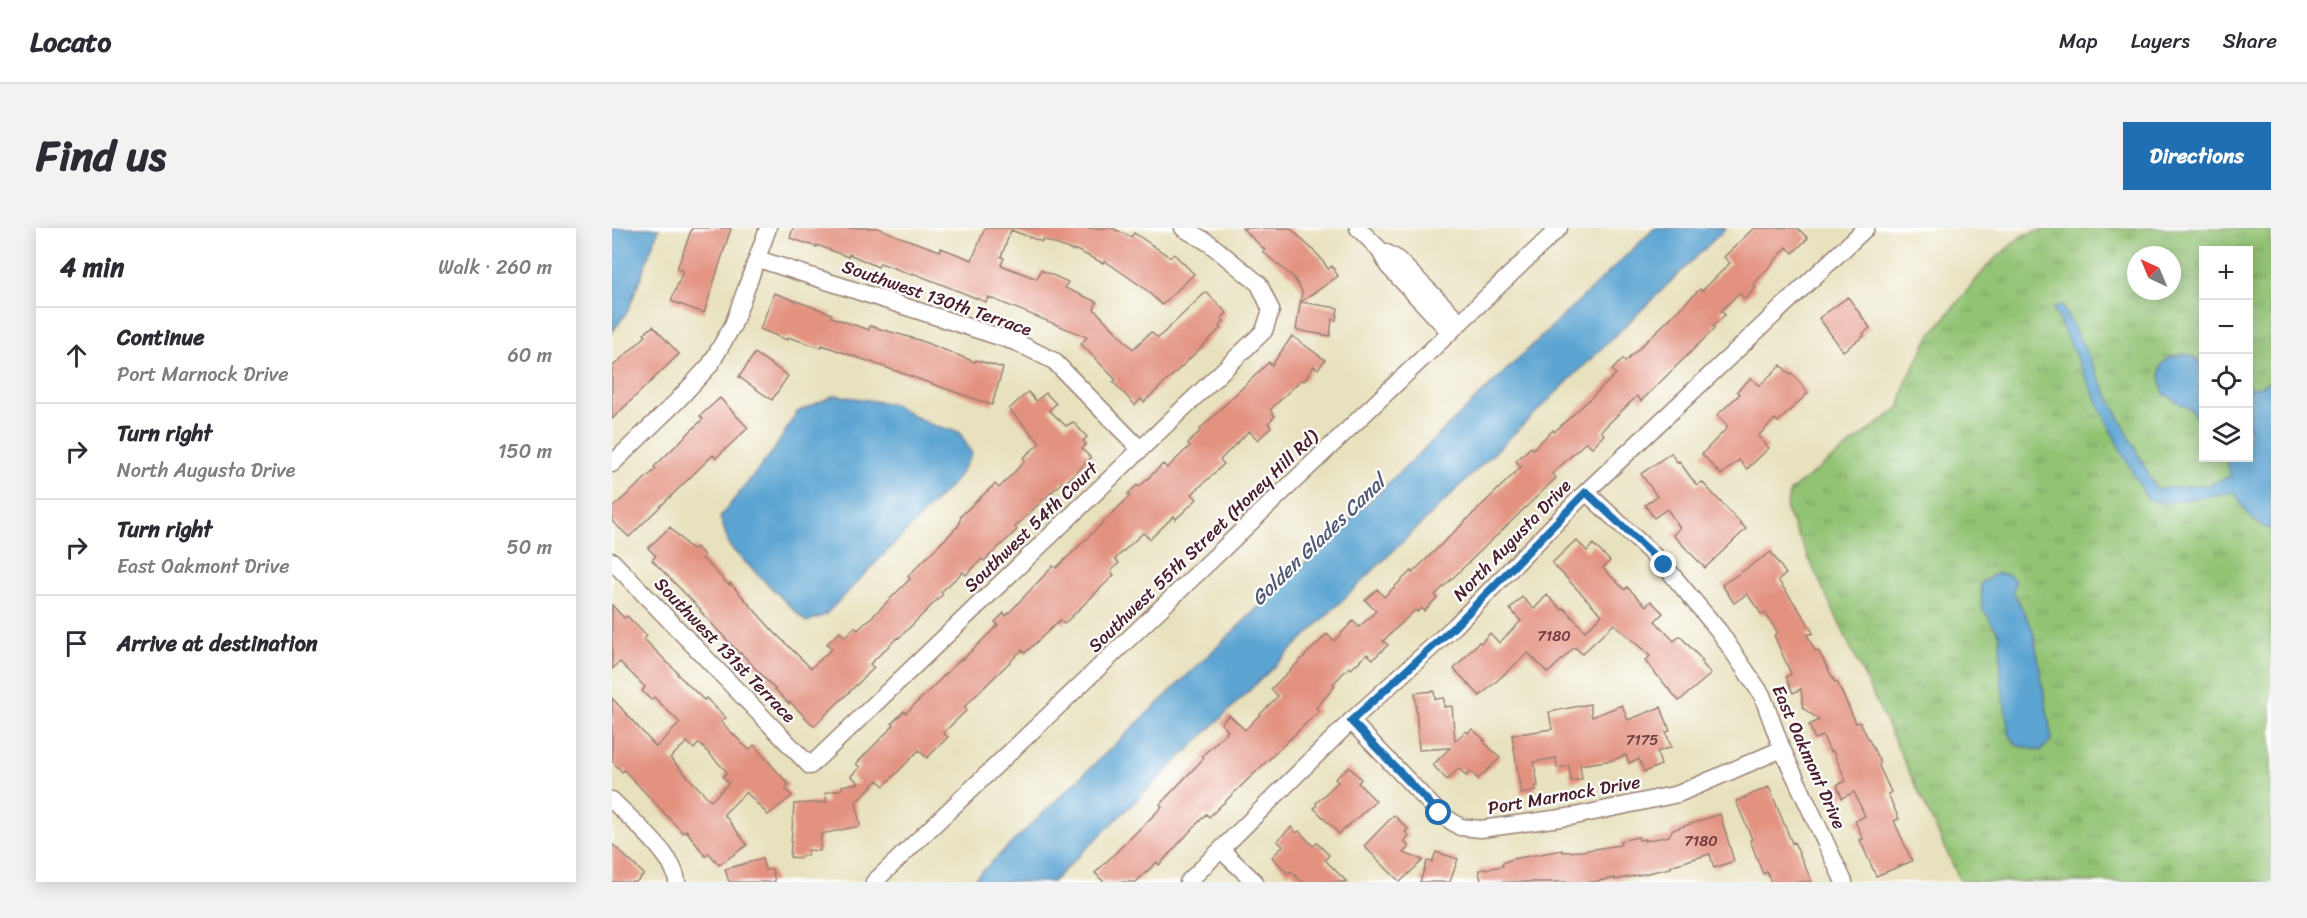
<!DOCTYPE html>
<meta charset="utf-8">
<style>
:root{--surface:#fff;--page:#f2f2f3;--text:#2b2b33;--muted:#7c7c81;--line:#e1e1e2;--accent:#1f6fb2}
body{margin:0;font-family:Sriracha,sans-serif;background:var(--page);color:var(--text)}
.controls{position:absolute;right:18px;top:18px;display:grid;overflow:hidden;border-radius:0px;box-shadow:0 3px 15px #0003}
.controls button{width:54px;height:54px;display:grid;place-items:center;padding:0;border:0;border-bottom:2px solid var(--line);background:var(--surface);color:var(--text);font:30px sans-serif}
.compass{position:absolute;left:1515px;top:18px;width:54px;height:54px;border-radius:50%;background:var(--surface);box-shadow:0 3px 15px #0003;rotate:316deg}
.stop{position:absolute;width:18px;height:18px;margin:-14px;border:4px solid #1f6fb2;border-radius:50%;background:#fff}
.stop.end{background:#1f6fb2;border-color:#fff;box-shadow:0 2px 6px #0008}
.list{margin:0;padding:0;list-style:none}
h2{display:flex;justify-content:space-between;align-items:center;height:78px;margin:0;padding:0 24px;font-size:26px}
h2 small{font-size:20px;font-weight:400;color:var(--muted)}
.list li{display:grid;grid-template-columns:39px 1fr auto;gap:18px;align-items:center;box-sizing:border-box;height:96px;padding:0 24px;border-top:2px solid var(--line)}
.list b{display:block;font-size:22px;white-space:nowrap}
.list p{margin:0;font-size:20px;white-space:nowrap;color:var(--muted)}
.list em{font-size:20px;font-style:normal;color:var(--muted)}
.icon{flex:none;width:33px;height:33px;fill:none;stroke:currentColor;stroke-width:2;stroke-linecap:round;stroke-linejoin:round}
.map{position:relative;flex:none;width:1659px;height:654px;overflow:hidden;border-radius:0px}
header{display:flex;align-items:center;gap:36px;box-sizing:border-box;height:84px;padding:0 30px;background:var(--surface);border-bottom:2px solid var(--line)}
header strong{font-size:28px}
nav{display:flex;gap:33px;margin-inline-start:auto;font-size:21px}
.intro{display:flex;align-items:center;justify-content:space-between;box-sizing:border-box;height:144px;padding:0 36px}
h1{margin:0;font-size:42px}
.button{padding:15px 27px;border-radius:0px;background:var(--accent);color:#fff;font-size:21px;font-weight:700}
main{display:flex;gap:36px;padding:0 36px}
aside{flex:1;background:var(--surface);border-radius:0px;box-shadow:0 3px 15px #0003}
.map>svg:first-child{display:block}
.grass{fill:url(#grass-tufts);stroke:#6e714f;stroke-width:1.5;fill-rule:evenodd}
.water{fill:#5ba4d2;stroke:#52627e;stroke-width:1.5}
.building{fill:#e39280;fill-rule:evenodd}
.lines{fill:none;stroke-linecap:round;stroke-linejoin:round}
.minor-casing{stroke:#998074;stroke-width:19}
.minor{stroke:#fff;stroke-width:16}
.route{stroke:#1f6fb2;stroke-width:8}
.labels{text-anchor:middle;stroke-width:4.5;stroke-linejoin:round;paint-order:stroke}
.number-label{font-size:15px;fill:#703c40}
.street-label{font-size:18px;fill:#4a1f2b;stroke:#fff}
.water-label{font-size:20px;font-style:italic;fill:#525b76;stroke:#fff}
</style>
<header>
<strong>Locato</strong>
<nav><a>Map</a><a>Layers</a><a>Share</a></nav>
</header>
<div class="intro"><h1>Find us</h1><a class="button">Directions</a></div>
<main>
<aside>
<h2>4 min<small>Walk · 260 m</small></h2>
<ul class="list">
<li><svg class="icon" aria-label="ahead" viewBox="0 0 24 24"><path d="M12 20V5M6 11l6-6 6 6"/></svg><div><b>Continue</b><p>Port Marnock Drive</p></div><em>60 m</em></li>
<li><svg class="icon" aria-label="right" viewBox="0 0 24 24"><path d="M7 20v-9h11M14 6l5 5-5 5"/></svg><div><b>Turn right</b><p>North Augusta Drive</p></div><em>150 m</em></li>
<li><svg class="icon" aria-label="right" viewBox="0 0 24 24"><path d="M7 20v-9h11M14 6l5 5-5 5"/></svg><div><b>Turn right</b><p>East Oakmont Drive</p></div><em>50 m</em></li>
<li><svg class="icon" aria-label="arrive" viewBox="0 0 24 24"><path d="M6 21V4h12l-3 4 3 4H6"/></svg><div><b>Arrive at destination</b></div></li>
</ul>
</aside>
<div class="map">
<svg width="1659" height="654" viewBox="0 0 1659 654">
<defs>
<pattern id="grass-tufts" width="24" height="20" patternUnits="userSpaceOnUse" patternTransform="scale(1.5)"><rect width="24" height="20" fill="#92c373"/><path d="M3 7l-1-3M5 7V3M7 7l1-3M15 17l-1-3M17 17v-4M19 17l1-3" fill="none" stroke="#799e5f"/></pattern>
</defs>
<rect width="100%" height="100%" fill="#fff"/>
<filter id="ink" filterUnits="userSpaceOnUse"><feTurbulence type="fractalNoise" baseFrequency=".0167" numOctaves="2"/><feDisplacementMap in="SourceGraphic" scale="12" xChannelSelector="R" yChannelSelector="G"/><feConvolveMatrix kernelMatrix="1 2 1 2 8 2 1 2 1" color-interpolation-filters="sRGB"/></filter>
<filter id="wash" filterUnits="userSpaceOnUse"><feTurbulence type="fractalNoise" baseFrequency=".008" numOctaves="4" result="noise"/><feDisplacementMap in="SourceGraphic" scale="24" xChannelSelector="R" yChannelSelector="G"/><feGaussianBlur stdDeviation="1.35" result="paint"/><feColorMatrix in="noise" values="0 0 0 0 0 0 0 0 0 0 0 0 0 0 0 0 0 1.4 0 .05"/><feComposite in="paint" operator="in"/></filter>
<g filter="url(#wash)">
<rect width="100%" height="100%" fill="#e8e1bd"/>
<path class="grass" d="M1441,0H1659V654H1349L1174,282L1178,263L1288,179L1294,154L1318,108L1378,35L1411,7ZM1592,22H1636V230H1592ZM1524,27H1560V63H1524Z"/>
<path class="water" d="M0,0H47L16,83L0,104Z
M1043,0H1114L440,654H359Z
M1450,77L1544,261L1596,257L1619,248L1614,230H1636L1637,159L1644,160L1659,153V301C1640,297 1631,280 1623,264L1550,275L1535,271L1505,215L1441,80Z
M1573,126L1580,128L1591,137V196L1578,181L1552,166C1545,143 1545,129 1573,126Z
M223,167L281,176L317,196L347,204L360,226L343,253L213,387L194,394L118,319L108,289L162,222L185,184Z
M1385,345L1397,347L1404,354L1401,363L1421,402L1440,511L1429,523L1404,517L1397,505L1389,451L1388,407L1370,380L1369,355Z"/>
<g id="blocks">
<path class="building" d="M80,0H119L92,85L59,73L71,43L65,41Z
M181,0H266L285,8L328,23L329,20L360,32L373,0H500L519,9L522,5L558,29L562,26L582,46L550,77L532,60L493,33L491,35L462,21V23L430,11V14L399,2L389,29L392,30L389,37L425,51L429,42L456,54L453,60L485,74L482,81L521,121L539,104L546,110L594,64L615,85L609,91L612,93L607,98L609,100L563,145L532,174L529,171L523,177L501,154L504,152L469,116L475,109L376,69L374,74L301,45V47L268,35L266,39L237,26L236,29L205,17V19L178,10Z
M630,0H678L708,29L716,41L720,38L726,48L689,74L726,80L724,92L720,91L718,108L684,102L690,63L681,49L651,24L653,22Z
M1142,0H1185L1196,10L1181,25L1175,19L1141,57L1144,60L1133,71L1127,65L1109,83L1113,87L1101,98L1103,100L1029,173L1025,168L989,203L992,207L980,219L974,214L940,246L944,250L823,367L825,370L812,383L810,380L805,384L803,382L771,413L776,417L761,431L755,426L739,441L737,439L721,456L723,458L704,480L707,483L597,589L594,586L547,637L545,634L524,654H492L483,645L550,579L548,576L592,530L590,528L616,503L609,495L617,487L633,502L666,468L659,461L715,406L722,413L741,393L747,399L764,383L753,372L765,361L772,369L799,343L800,345L909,239L904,233L919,219L921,221L941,202L942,204L980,169L1004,146L1000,142L1011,131L1013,134L1088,61L1090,63L1118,35L1112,29Z
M162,65L220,86L219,89L257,102L258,98L307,112L363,134L364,132L391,140L380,177L210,117L209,120L176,109L175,112L148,101Z
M1236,69L1258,100L1251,106L1252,108L1231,123L1207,90Z
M41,98L67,126L0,191V139L34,108L32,106Z
M680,108L713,132L706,141L702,138L692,153L690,151L658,182L663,188L656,195L659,199L646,212L637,203L608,232L612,236L580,266L585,271L564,291L562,288L538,311L531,305L503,331L507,335L499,343L502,347L452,396L448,392L413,425L410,422L352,479L355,482L331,505L336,509L315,530L307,522L272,558L266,552L244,574L248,598L209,606L208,623L196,622L195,628L190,627L189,630L178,629L182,576L215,574L213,565L230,561V558L247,555L239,548L248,539L244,536L282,497L280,495L292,483L294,485L350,430L351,431L386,397L383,394L392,385L394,388L441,338L444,340L460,325L518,268L516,266L525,257L527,259L551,236L555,240L578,218L576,216L589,202L588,201L657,134L660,137Z
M143,125L176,148L160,172L127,149Z
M1169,137L1178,147L1180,145L1196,165L1166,194L1163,191L1146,208L1157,220L1135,241L1127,232L1109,247L1090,226L1116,199L1105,187L1128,166L1125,163L1139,150L1147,158Z
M416,164L424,173L434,165L444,176L437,182L454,198L461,194L475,209L471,213L474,216L470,221L479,230L452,256L451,254L433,270L403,299L405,302L372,333L370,331L354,347L351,344L329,364L331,366L287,410L286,409L258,436L262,440L202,498L178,474L177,476L129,425L128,426L88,383L89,382L40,332L44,328L36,320L58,299L80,322L84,319L92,327L90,330L117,357L118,355L162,404L199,440L220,421L215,416L228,404L233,409L243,399L246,402L265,384L298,351L296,348L347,297L349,288L358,279L383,256L387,260L413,233L411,230L428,215L397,181Z
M108,170L136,200L104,230L101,227L17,309L0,293V280L44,241L42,239L91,191L88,188Z
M1059,225L1065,234L1067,233L1085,258L1090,254L1134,301L1093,340L1061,307L1068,300L1055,281L1042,290L1033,277L1045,268L1029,246Z
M964,312L975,323L981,316L998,333L991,340L1013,362L1015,359L1034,378L1039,373L1051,385L1043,393L1062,413L1068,408L1091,433L1089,434L1099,446L1067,473L1033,433L1038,428L1002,396L970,426L963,419L936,445L916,425L868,468L842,441L867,414L869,415L878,405L887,415L909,393L898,381L910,369L922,381L935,367L950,382L952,380L973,403L990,387L940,335Z
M1159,324L1174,346L1166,352L1194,392L1201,405L1195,407L1203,423L1207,424L1223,454H1225L1244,495L1248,494L1268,534L1267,538L1279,564L1276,566L1287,591L1282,593L1300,633L1264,648L1248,612L1251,611L1243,593L1253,588L1242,564L1230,570L1225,557L1234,553L1221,523L1218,524L1211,508L1203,511L1197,497L1207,492L1191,480L1189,461L1181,465L1174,449L1179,446L1162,407L1166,405L1153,385L1150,387L1135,366L1122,375L1110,357Z
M0,377L12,390L15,388L35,408L32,411L66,445L65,446L92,472L94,470L114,490L109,494L137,522L142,517L177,557L173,560L180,568L156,587L134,564L112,586L135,617L107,637L97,625L93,628L74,602L71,605L12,542L10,544L0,533V470L44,519L68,495L42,469L39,472L30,463L33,459L8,434L0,441ZM75,514L82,521L87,515L115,544L111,549L117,555L99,573L58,530Z
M822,463L823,471L832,470V479L840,478L843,513L854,503L856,505L860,501L873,512L871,513L888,530L866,551L858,543L854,548L847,540L835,552L821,537L838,520L807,522L803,465Z
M978,476L980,489L1010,477L1016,492L1049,479L1058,503L1054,504L1059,519L1045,524L1049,537L1032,544L1027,531L1017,535L1014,527L1001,532L968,537L970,551L959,553L957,538L945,540L944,530L922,534L926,558H923L924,563L909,566L900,507L940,501L937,484Z
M737,539L749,551L746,555L764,573L727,606L702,580L705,577L704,575L726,554L723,551Z
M1157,559L1180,615L1182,614L1200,654H1159L1155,644L1151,646L1138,612L1140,611L1124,573Z
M1108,586L1122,633L1102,640L1098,626L1058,638L1059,640L1003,652V650L980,654H869L867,642L891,638L890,635L901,631L950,622L951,624L969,623L1009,617L1008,613L1026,609L1027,612L1032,611V613L1057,608L1060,602Z
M782,587L796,601L793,604L797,608L792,613L797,619L791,625L811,632L788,654L752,618Z
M679,599L685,605L687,603L701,618L705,615L717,627L713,632L735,654H690L679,643L676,646L660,629L671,618L665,613Z
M0,616L32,646L24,654H0Z
M824,624L846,631L838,654H808L815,633L820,634Z
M150,631L153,642L160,641L163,654H117L113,641Z"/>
</g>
</g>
<g filter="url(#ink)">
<use href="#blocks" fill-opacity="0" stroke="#998074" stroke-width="1.5"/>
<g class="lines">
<g class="minor-casing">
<path id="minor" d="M746,0L767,21L776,38L838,104
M773,24L784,30L848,94
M146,31L406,115L442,133L528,221
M0,236L65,173L98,137L121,97L156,0
M974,264L1052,337L1107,403L1150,467L1170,521L1232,654
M0,333L198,538L652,103L659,82L647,56L597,15L571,0
M739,493L827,585L848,599L869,601L963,588L1066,566L1170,521
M0,572C19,592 63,627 65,654
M609,622L643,654
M262,654L947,0
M576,654L739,493L843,398L974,264L1254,0"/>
</g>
<use href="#minor" class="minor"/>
</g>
</g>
<g class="lines" filter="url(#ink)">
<path class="route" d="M827,585L739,493L843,398L974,264L1052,337"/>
</g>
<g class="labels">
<g class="number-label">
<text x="942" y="413">7180</text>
<text x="1030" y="517">7175</text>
<text x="1089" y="618">7180</text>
</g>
<g class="street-label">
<text transform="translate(325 70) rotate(19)" y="6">Southwest 130th Terrace</text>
<text transform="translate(419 299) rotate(-44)" y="6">Southwest 54th Court</text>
<text transform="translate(900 312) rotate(-46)" y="6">North Augusta Drive</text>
<text transform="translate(591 313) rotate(-44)" y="6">Southwest 55th Street (Honey Hill Rd)</text>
<text transform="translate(113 422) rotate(46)" y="6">Southwest 131st Terrace</text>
<text transform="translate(1197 529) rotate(66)" y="6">East Oakmont Drive</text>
<text transform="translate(952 567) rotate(-10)" y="6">Port Marnock Drive</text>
</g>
<g class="water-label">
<text transform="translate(706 312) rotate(-44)" y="7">Golden Glades Canal</text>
</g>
</g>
</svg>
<div class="controls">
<button>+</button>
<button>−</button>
<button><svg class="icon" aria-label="locate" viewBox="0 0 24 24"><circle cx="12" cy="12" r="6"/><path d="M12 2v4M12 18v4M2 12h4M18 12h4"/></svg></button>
<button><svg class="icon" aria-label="layers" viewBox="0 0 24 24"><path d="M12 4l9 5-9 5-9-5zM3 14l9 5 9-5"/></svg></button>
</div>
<svg class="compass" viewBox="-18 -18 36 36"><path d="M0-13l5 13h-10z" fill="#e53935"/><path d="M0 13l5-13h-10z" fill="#7c7c81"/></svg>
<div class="stop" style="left:827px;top:585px"></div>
<div class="stop end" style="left:1052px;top:337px"></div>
</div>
</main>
